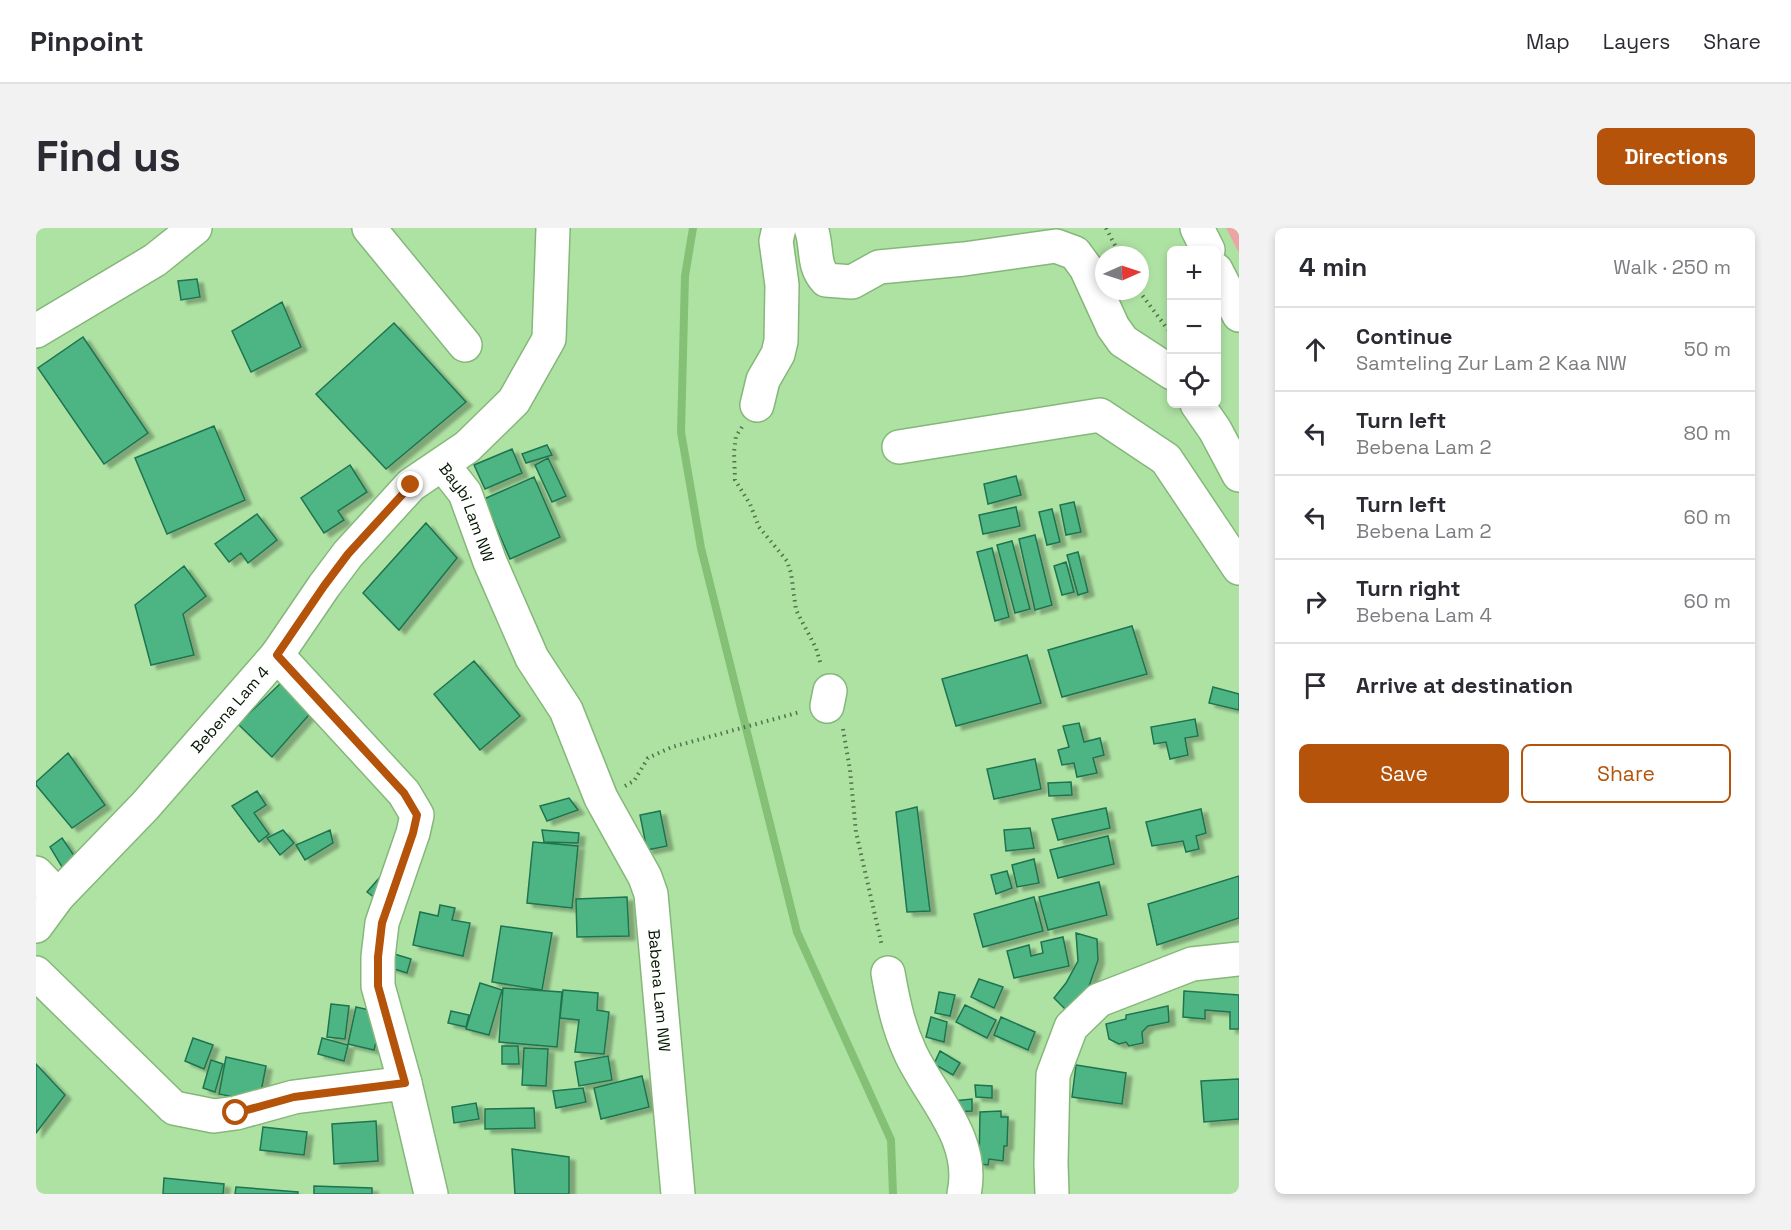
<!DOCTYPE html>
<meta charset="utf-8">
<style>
:root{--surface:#fff;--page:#f2f2f3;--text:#2b2b33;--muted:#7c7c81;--line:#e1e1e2;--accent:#b45309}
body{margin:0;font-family:"Space Grotesk",sans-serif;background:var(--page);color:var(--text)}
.controls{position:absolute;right:18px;top:18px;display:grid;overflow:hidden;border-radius:9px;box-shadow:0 3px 9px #0003}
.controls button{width:54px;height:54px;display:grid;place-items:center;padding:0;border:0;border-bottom:2px solid var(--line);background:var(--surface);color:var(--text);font:30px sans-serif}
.compass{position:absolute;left:1059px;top:18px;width:54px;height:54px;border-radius:50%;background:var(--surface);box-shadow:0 3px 9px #0003;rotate:87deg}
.stop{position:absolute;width:18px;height:18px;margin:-14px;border:4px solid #b45309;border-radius:50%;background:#fff}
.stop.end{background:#b45309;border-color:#fff;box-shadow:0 2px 6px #0008}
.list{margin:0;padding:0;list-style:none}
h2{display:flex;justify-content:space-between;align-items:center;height:78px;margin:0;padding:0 24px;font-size:26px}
h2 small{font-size:20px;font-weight:400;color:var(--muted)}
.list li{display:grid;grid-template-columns:39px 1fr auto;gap:18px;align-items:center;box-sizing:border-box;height:84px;padding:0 24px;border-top:2px solid var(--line)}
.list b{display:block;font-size:22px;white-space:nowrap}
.list p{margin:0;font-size:20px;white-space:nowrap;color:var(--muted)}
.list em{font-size:20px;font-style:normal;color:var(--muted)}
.actions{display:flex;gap:12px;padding:18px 24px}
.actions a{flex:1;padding:14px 0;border:2px solid var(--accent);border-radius:9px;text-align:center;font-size:21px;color:var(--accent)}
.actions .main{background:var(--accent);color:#fff}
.icon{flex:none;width:33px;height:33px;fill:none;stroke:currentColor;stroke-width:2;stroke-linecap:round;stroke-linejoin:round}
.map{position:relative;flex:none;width:1203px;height:966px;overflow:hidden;border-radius:9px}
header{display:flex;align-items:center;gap:36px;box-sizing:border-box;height:84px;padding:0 30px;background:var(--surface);border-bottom:2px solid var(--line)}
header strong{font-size:28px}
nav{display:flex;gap:33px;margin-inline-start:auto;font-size:21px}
.intro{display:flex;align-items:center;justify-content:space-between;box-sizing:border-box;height:144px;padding:0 36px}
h1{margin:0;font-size:42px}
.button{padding:15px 27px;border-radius:9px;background:var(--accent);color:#fff;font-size:21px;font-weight:700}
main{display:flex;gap:36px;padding:0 36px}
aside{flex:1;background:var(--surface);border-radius:9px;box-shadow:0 3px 9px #0003}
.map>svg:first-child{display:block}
.green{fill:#eaa5a4}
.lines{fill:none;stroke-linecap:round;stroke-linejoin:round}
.stream{stroke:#84c176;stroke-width:8}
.building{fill:#4db583;stroke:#1f744f;stroke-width:1.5;filter:url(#shadow)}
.minor-casing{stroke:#85b77a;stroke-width:36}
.path{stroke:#51734b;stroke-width:4;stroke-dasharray:1.5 4.5;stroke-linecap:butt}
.minor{stroke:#fff;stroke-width:33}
.route{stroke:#b45309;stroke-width:8}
.labels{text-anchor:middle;stroke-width:5;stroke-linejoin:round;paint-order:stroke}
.street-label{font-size:16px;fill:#051702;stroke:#e1fbdb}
</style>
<header>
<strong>Pinpoint</strong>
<nav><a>Map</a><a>Layers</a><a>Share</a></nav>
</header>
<div class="intro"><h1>Find us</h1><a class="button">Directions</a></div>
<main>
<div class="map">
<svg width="1203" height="966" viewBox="0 0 1203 966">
<defs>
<filter id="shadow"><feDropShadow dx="6" dy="4" stdDeviation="1.5" flood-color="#0004"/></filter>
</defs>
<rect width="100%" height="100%" fill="#aee2a3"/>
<path class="green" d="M1190,0H1203V25Z"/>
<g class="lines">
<path class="stream" d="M657,0L649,48L645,204L665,320L761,704L855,912L857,966"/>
</g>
<path class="building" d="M161,51L164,69L145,72L142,53Z
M246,74L265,119L215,144L196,103Z
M358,95L430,174L350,241L280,166Z
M47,109L112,205L68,236L2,140Z
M178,198L209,272L131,306L99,230Z
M511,217L516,227L490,235L486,226Z
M476,221L486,245L449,261L438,237Z
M512,230L530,268L516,274L499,237Z
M314,237L331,264L302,283L308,292L288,305L265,270Z
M980,248L985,267L952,276L948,256Z
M498,249L524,309L474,331L448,271Z
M1038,274L1045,304L1030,307L1024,277Z
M980,279L984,298L947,306L943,287Z
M1016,281L1024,314L1011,317L1003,284Z
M221,286L241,312L212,335L205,325L193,334L179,316Z
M390,295L421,330L363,402L327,365Z
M999,307L1016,377L999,382L983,311Z
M976,313L994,381L979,385L961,317Z
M956,320L973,389L959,393L941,324Z
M1042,324L1052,364L1042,367L1031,327Z
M1030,334L1038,364L1026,367L1018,338Z
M148,338L170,368L147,386L158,427L115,437L99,377Z
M1096,398L1111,446L1026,469L1012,422Z
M991,427L1005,475L920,498L906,451Z
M438,433L484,488L444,522L398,466Z
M246,454L278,481L236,529L202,496Z
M1177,459L1203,466V482L1173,475Z
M1159,491L1162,508L1149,510L1152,527L1134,531L1130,514L1118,516L1115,499Z
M1043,495L1048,514L1064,510L1068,527L1057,530L1061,545L1041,549L1038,535L1026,537L1022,522L1033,519L1027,498Z
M32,525L69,577L36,600L0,557V554Z
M999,531L1005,561L958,571L951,541Z
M1035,554L1036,567L1013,568L1012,555Z
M221,563L230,577L218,585L233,606L223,614L196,578Z
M533,570L542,582L511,593L504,578Z
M881,579L894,683L871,684L860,584Z
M1070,580L1074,600L1022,612L1016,591Z
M1165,581L1170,605L1160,608L1163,621L1150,624L1147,613L1116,618L1110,594Z
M624,583L631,618L611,622L604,587Z
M994,600L998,620L970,623L968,602Z
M247,602L258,615L244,627L231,610Z
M294,602L297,615L269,632L260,617Z
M506,602L543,605L542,615L508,614Z
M1072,608L1078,636L1022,650L1014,622Z
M26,610L39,629L26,639L14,619Z
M497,614L542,618L536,680L491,675Z
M998,631L1003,655L981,659L976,637Z
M971,643L976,660L960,666L955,647Z
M345,648L343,673L331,664Z
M1203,648V690L1121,717L1112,676Z
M1063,654L1071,687L1012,702L1003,669Z
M591,669L593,708L541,709L540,671Z
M998,669L1007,703L947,719L938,686Z
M404,677L419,680L416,692L434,695L427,728L377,717L384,684L402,688Z
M465,698L516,705L506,762L456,754Z
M1040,705L1061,711L1062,732L1052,761L1032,784L1018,770L1030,755L1042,733Z
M1027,709L1033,738L978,750L971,723L993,717L995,728L1007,725L1005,714Z
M355,725L375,731L371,745L352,739Z
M943,751L967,759L958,780L935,769Z
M444,755L466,762L453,807L430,801Z
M467,760L526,764L521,819L463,814Z
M527,762L562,765L561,782L573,784L568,826L539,824L543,792L524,790Z
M1148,763L1203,767V801H1194V784L1169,782V791L1147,789Z
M903,764L919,767L914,788L899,785Z
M295,776L313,778L309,811L291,809Z
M929,777L960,792L951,810L920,794Z
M1132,778L1133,794L1112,798L1106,804L1107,815L1093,818L1090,814L1083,816L1073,811L1070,796L1090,791V787Z
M320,779L347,785L338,822L312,816Z
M415,783L433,787L430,799L412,795Z
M895,789L911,794L908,814L890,809Z
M965,789L999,804L992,822L958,807Z
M157,810L177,817L168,841L149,833Z
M286,810L312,817L308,833L282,826Z
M466,818H482L483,836H466Z
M488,820L512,821L510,858L486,857Z
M904,823L924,835L917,847L898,836Z
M572,828L576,852L543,858L539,834Z
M190,829L230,838L223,874L183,866Z
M175,832L187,836L179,864L167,860Z
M0,836L29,867L0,905Z
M1040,837L1090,845L1086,876L1036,869Z
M606,848L613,879L565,891L558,860Z
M1203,851V891L1168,894L1165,853Z
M939,857L956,858V870L940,869Z
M547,860L550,874L520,880L517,863Z
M936,871V883L917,884V873Z
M440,875L443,891L418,895L416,879Z
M498,880L499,900L449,901V881Z
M965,883V889H972L971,918H968L967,933L953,931L952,937L943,936L944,884Z
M340,893L342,933L298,936L296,896Z
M227,899L271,904L268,927L224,922Z
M476,921L533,929V966H479Z
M128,950L188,956L187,966H127Z
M278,958L336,960V966H278Z
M200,959L262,964V966H199Z"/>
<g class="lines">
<g class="minor-casing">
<g id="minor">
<path d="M333,0L429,117"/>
<path d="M775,0C782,19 776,37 790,52L816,54L843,39L928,31L1020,18L1039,25L1050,40L1077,99L1087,113L1136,145"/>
<path d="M1161,0L1172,22"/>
<path d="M1180,42L1203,87"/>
<path d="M0,103L119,32L159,0"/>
<path d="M1161,176L1179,202L1203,247"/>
<path d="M721,177L727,152L742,126L745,113L746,57L740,13L743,0"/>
<path d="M863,219L1064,187L1130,231L1203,340"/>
<path id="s1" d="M407,237L429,265L454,334L496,430L530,482L565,570L609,649L615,666L642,966"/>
<path d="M241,427L368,565L381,587L377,605L346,695L342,729V758L369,855L395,966"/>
<path d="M791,478L794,463"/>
<path d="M0,645L22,668"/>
<path id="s2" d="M0,698L22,668L109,578L241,427L288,358L312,326L375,257L431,219L478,173L513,111L517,0"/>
<path d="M0,745L138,880L178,888L200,885L258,869L369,855"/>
<path d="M852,745C857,773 862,798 874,824C895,870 940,910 928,966"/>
<path d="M1016,966L1015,935L1017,847L1035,799L1063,772L1156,736L1203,731"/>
</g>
</g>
<path class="path" d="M1070,0L1084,27
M1103,63L1136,107
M706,199L700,208L698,224L699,252L714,276L723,299L751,333L755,345L760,382L780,420L785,437
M807,501L814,542L820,604L846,718
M589,558L598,553L612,530L636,519L764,484"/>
<use href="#minor" class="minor"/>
</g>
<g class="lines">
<path class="route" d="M200,885L258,869L369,855L342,758V729L346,695L377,605L381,587L368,565L241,427L288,358L312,326L375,257"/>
</g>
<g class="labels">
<g class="street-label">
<text dy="6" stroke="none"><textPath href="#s1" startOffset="54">Baybi Lam NW</textPath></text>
<text dy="6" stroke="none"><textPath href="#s2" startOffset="291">Bebena Lam 4</textPath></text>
<text dy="6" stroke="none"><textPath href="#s1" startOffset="576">Babena Lam NW</textPath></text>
</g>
</g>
</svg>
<div class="controls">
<button>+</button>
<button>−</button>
<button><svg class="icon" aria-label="locate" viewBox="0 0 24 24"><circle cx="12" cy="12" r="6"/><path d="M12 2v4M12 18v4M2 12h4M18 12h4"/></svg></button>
</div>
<svg class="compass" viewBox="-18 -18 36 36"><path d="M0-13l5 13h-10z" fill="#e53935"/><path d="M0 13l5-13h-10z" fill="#7c7c81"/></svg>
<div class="stop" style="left:200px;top:885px"></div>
<div class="stop end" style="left:375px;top:257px"></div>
</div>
<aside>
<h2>4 min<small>Walk · 250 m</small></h2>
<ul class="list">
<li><svg class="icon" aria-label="ahead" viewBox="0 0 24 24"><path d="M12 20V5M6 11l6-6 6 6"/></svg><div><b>Continue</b><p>Samteling Zur Lam 2 Kaa NW</p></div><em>50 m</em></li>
<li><svg class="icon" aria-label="left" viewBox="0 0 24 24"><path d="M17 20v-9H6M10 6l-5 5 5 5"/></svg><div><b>Turn left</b><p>Bebena Lam 2</p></div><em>80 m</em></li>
<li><svg class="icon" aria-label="left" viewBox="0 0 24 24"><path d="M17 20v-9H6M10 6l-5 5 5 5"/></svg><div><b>Turn left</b><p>Bebena Lam 2</p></div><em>60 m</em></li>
<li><svg class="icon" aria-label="right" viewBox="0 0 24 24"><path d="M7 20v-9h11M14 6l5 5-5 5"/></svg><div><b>Turn right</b><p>Bebena Lam 4</p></div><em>60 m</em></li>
<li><svg class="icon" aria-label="arrive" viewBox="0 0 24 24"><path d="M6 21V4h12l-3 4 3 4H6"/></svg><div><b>Arrive at destination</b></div></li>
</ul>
<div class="actions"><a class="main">Save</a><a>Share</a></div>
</aside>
</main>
